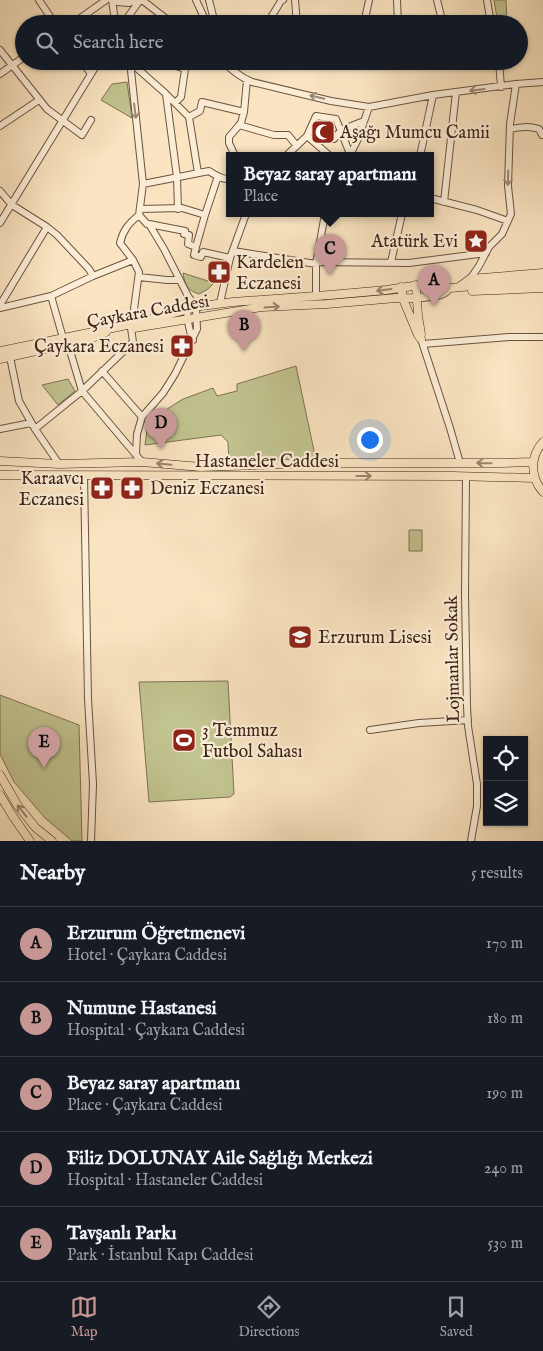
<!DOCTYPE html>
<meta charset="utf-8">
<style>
:root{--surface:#171b24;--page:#20242c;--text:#f1f3f6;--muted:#9ea1a6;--line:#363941;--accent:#c59692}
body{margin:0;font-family:"IM FELL English",serif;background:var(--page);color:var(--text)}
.controls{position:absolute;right:15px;bottom:15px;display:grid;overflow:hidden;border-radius:0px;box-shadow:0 1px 4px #0004}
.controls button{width:45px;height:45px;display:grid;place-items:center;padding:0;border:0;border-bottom:1px solid var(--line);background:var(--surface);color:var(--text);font:25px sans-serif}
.you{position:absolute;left:369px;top:439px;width:18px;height:18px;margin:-12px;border:4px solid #fff;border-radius:50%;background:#1a73e8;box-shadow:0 0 0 8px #1a73e833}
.badge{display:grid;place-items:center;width:32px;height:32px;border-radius:50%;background:var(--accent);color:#111;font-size:16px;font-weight:700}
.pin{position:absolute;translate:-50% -41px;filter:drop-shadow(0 1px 2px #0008)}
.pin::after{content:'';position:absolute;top:26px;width:18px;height:15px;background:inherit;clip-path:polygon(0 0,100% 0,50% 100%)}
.popup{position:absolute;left:226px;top:152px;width:208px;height:65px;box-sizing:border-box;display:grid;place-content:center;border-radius:0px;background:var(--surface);filter:drop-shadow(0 1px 4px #0005);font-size:16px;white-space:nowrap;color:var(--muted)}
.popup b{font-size:19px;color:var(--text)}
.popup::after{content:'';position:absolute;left:50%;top:100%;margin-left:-10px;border:10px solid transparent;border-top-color:var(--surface)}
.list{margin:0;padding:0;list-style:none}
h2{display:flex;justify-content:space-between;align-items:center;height:65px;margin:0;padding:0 20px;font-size:21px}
h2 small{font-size:16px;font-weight:400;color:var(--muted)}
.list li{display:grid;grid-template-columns:32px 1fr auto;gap:15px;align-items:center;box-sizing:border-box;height:75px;padding:0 20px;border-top:1px solid var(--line)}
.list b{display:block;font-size:19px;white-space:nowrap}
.list p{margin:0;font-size:16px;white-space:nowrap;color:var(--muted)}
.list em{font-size:16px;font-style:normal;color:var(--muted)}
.icon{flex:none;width:28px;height:28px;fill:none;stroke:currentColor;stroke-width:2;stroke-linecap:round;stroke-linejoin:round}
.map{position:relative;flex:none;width:543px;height:841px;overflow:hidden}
.search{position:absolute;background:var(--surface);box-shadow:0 1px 4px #0004;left:15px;right:15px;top:15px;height:55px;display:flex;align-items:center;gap:12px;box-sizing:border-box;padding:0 18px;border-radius:28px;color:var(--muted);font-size:19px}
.sheet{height:440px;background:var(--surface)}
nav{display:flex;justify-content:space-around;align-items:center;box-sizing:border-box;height:70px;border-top:1px solid var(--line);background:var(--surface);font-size:14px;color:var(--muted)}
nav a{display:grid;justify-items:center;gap:2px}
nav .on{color:var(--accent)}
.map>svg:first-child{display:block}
.green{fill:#c1c390;stroke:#7f7352}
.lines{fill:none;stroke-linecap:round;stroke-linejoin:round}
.minor-casing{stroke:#6c5340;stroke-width:8}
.major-casing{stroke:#3d2315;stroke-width:9}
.minor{stroke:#fcedd7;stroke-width:6}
.major{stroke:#fae4c1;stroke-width:8}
.oneway{stroke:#9c8876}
.oneway2{stroke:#9c846b}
.labels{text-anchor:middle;stroke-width:4.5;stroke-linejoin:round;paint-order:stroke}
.poi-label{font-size:18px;fill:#3d2315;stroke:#fcedd7;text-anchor:start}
.street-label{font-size:18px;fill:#3d2315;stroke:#fcedd7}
</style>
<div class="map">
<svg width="543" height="841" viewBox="0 0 543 841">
<rect width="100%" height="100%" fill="#fae4c1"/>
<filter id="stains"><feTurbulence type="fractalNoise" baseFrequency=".004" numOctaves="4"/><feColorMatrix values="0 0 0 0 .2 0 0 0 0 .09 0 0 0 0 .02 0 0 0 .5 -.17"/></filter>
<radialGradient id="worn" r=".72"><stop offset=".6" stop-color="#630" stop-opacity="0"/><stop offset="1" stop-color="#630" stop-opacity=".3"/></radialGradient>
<path class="green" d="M494,0H506L507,20L511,24H498Z
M127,82L132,118L101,100L112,84Z
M183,273L214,283L208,289L199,294C187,290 185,285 183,273Z
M296,366L316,460L229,464L228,442L221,435L145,445L147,430L164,411L183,399L213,388L217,396L237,391V384Z
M68,379L75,391L58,405L42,385Z
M409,530H422V551H409Z
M228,681L234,794L230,797L149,802L139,682Z
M0,695L79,725L82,841H72L45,818L14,782L0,754Z"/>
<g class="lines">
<g class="minor-casing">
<path id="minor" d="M39,0L55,24
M112,0L114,14L113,24
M115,0L117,2L129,3L137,0
M142,0L173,24
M196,0L207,24
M209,0L215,24
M295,0L297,24
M397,0L398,24
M437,0L443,24
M487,0L491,24
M72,24L106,0
M123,24L140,0
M267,24L281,1L283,0
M364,24L369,0
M0,50L47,109L82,135L91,120
M82,61L91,74
M130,61L143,184L139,215L147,224H149L164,249L188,296
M162,61L185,69L181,97L175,103
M222,61C232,70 240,77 252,82L331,101L369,107L433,95L516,84L543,82
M499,61L501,87
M130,62L165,93L189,117L198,173
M417,66L419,61
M185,69L188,61
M0,74L24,57
M166,94L177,177L178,209
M244,112L247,80
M189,117L200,111L202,102L244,112L241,123L229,137V143L235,156
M239,125L274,135H288L297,146
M0,126L39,100
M510,129C521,127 529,126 539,129L542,135
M307,136L316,116L336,119L350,154
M312,139H334L341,130L364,121
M350,155L358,139L369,107
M286,156L307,136L330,156
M420,156L433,95
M143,184L209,171C215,175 222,180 230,179
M0,191L12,205L47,227L57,235L89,269L93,276
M430,198L477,210L508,221
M444,202L456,92
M140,209L182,208L205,215
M0,223L99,61
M149,224L185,231L184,234L189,235L188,244L196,247L194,255L201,257L203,252L230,258
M196,247L205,215L218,176
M233,251L316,264
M316,262L409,263L486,253
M391,262L402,214
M139,277L167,280H180
M470,279L479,266L489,247L502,234L511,214L508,186L510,124L516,84
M51,296L63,338
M316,296V264L325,214
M220,303L230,258L246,214
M0,305L47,227
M0,308L51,296L93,276L133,260
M132,324L139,272L133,260L120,243C123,230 129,223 139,215
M421,339L450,428L460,463
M68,344L82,391L142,462
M423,344L509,337H543
M10,357L19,401L35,429L59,464
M102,371L142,417
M0,429L31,423
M35,429L82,391L133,342L131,328
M136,454L137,434L142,417L163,393L175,374L197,329L196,308L188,296C186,311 187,325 193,340
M84,475L88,699L93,784L91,841
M466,476L465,595L467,706L468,726L477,784V806L471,841
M370,730L419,723L468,720"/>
</g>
<g class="major-casing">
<path id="major" d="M416,285L418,316L421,334
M401,287L403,299L418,335L421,339
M459,287L470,279L543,273
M472,291L543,288
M134,328L262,307L327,304L396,298C404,299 438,297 444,293C446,292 448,289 450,288
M0,351L132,324L201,306L233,302L330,295L386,290L413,286H444L450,288L543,280
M0,359L90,339L106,332
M543,442C530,456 530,477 543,492
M0,461L59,464L142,462L201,467L312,463H501L533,462
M0,475L453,476L534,478
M0,775L18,806L36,828L52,841
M0,795L12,815L30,841"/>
</g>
<use href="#minor" class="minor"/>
<use href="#major" class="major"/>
</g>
<defs><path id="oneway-shaft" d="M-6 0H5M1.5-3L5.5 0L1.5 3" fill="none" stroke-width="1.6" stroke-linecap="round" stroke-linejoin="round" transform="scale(1.25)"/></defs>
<g class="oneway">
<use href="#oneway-shaft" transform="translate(477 90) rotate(173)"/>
<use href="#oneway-shaft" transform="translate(317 97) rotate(-166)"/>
<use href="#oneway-shaft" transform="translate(135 111) rotate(83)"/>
<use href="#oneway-shaft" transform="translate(508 178) rotate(92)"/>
</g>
<g class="oneway2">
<use href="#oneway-shaft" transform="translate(384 290) rotate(173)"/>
<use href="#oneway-shaft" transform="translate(272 307) rotate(-4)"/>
<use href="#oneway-shaft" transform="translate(484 463) rotate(-179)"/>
<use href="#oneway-shaft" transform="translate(164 464) rotate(-175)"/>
<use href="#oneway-shaft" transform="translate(364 476)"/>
<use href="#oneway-shaft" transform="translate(22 811) rotate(-128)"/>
</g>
<defs>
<g id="mosque-square" transform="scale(1.25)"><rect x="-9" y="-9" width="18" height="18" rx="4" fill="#8f2418" stroke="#fcedd7"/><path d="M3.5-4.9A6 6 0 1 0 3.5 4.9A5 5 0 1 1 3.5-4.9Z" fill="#fff"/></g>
<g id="sight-square" transform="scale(1.25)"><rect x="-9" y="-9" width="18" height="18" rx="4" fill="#8f2418" stroke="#fcedd7"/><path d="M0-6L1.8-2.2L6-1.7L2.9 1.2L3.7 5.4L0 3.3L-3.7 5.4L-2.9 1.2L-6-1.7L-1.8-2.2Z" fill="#fff"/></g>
<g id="pharmacy-square" transform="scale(1.25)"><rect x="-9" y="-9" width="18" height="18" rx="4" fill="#8f2418" stroke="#fcedd7"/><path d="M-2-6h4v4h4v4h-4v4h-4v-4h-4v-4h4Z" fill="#fff"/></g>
<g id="school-square" transform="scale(1.25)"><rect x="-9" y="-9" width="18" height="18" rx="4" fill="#8f2418" stroke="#fcedd7"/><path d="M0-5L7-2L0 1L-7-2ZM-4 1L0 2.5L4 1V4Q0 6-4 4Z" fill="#fff"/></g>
<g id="stadium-square" transform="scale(1.25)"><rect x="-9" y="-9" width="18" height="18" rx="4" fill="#8f2418" stroke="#fcedd7"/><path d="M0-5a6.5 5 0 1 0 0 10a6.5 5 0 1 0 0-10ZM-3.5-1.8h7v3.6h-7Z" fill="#fff"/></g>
</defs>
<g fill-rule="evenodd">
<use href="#mosque-square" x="323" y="132"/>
<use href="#sight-square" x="476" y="241"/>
<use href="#pharmacy-square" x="219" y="272"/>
<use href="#pharmacy-square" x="182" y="346"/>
<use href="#pharmacy-square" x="102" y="488"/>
<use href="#pharmacy-square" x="132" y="488"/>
<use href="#school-square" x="300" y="637"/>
<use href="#stadium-square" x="184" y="740"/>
</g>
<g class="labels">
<g class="poi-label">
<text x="340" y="138">Aşağı Mumcu Camii</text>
<text x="458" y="247" text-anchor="end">Atatürk Evi</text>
<text x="236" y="268">Kardelen<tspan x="236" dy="21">Eczanesi</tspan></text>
<text x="164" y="352" text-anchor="end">Çaykara Eczanesi</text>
<text x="84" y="484" text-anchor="end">Karaavcı<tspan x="84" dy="21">Eczanesi</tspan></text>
<text x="150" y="494">Deniz Eczanesi</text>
<text x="318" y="643">Erzurum Lisesi</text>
<text x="202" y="736">3 Temmuz<tspan x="202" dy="21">Futbol Sahası</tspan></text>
</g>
<g class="street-label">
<text transform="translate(148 311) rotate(-10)" y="6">Çaykara Caddesi</text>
<text x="267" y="467">Hastaneler Caddesi</text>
<text transform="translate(452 659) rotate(-91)" y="6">Lojmanlar Sokak</text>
</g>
</g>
<rect width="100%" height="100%" filter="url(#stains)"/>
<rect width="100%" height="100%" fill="url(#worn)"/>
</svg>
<div class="controls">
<button><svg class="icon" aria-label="locate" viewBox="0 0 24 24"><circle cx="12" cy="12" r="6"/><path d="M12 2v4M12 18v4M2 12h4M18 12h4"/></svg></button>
<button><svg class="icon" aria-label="layers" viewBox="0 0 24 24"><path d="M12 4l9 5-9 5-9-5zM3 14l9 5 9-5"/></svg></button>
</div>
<div class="you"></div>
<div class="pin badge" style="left:434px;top:306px">A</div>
<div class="pin badge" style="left:244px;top:351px">B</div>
<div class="pin badge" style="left:330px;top:275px">C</div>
<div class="popup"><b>Beyaz saray apartmanı</b>Place</div>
<div class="pin badge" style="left:161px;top:449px">D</div>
<div class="pin badge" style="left:44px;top:768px">E</div>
<div class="search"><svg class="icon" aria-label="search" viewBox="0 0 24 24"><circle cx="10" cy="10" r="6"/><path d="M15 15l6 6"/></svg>Search here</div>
</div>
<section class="sheet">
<h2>Nearby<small>5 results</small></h2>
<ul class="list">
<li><span class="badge">A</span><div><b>Erzurum Öğretmenevi</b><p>Hotel · Çaykara Caddesi</p></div><em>170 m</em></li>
<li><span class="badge">B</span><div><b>Numune Hastanesi</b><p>Hospital · Çaykara Caddesi</p></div><em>180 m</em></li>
<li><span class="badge">C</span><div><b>Beyaz saray apartmanı</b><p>Place · Çaykara Caddesi</p></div><em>190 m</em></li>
<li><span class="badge">D</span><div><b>Filiz DOLUNAY Aile Sağlığı Merkezi</b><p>Hospital · Hastaneler Caddesi</p></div><em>240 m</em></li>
<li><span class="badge">E</span><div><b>Tavşanlı Parkı</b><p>Park · İstanbul Kapı Caddesi</p></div><em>530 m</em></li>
</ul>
</section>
<nav>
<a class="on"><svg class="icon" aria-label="map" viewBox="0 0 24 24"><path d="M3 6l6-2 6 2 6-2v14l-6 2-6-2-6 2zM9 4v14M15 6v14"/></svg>Map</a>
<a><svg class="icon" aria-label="directions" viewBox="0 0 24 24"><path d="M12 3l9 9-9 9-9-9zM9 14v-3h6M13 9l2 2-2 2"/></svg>Directions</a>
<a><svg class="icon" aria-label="saved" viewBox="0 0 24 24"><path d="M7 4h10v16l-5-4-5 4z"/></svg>Saved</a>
</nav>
